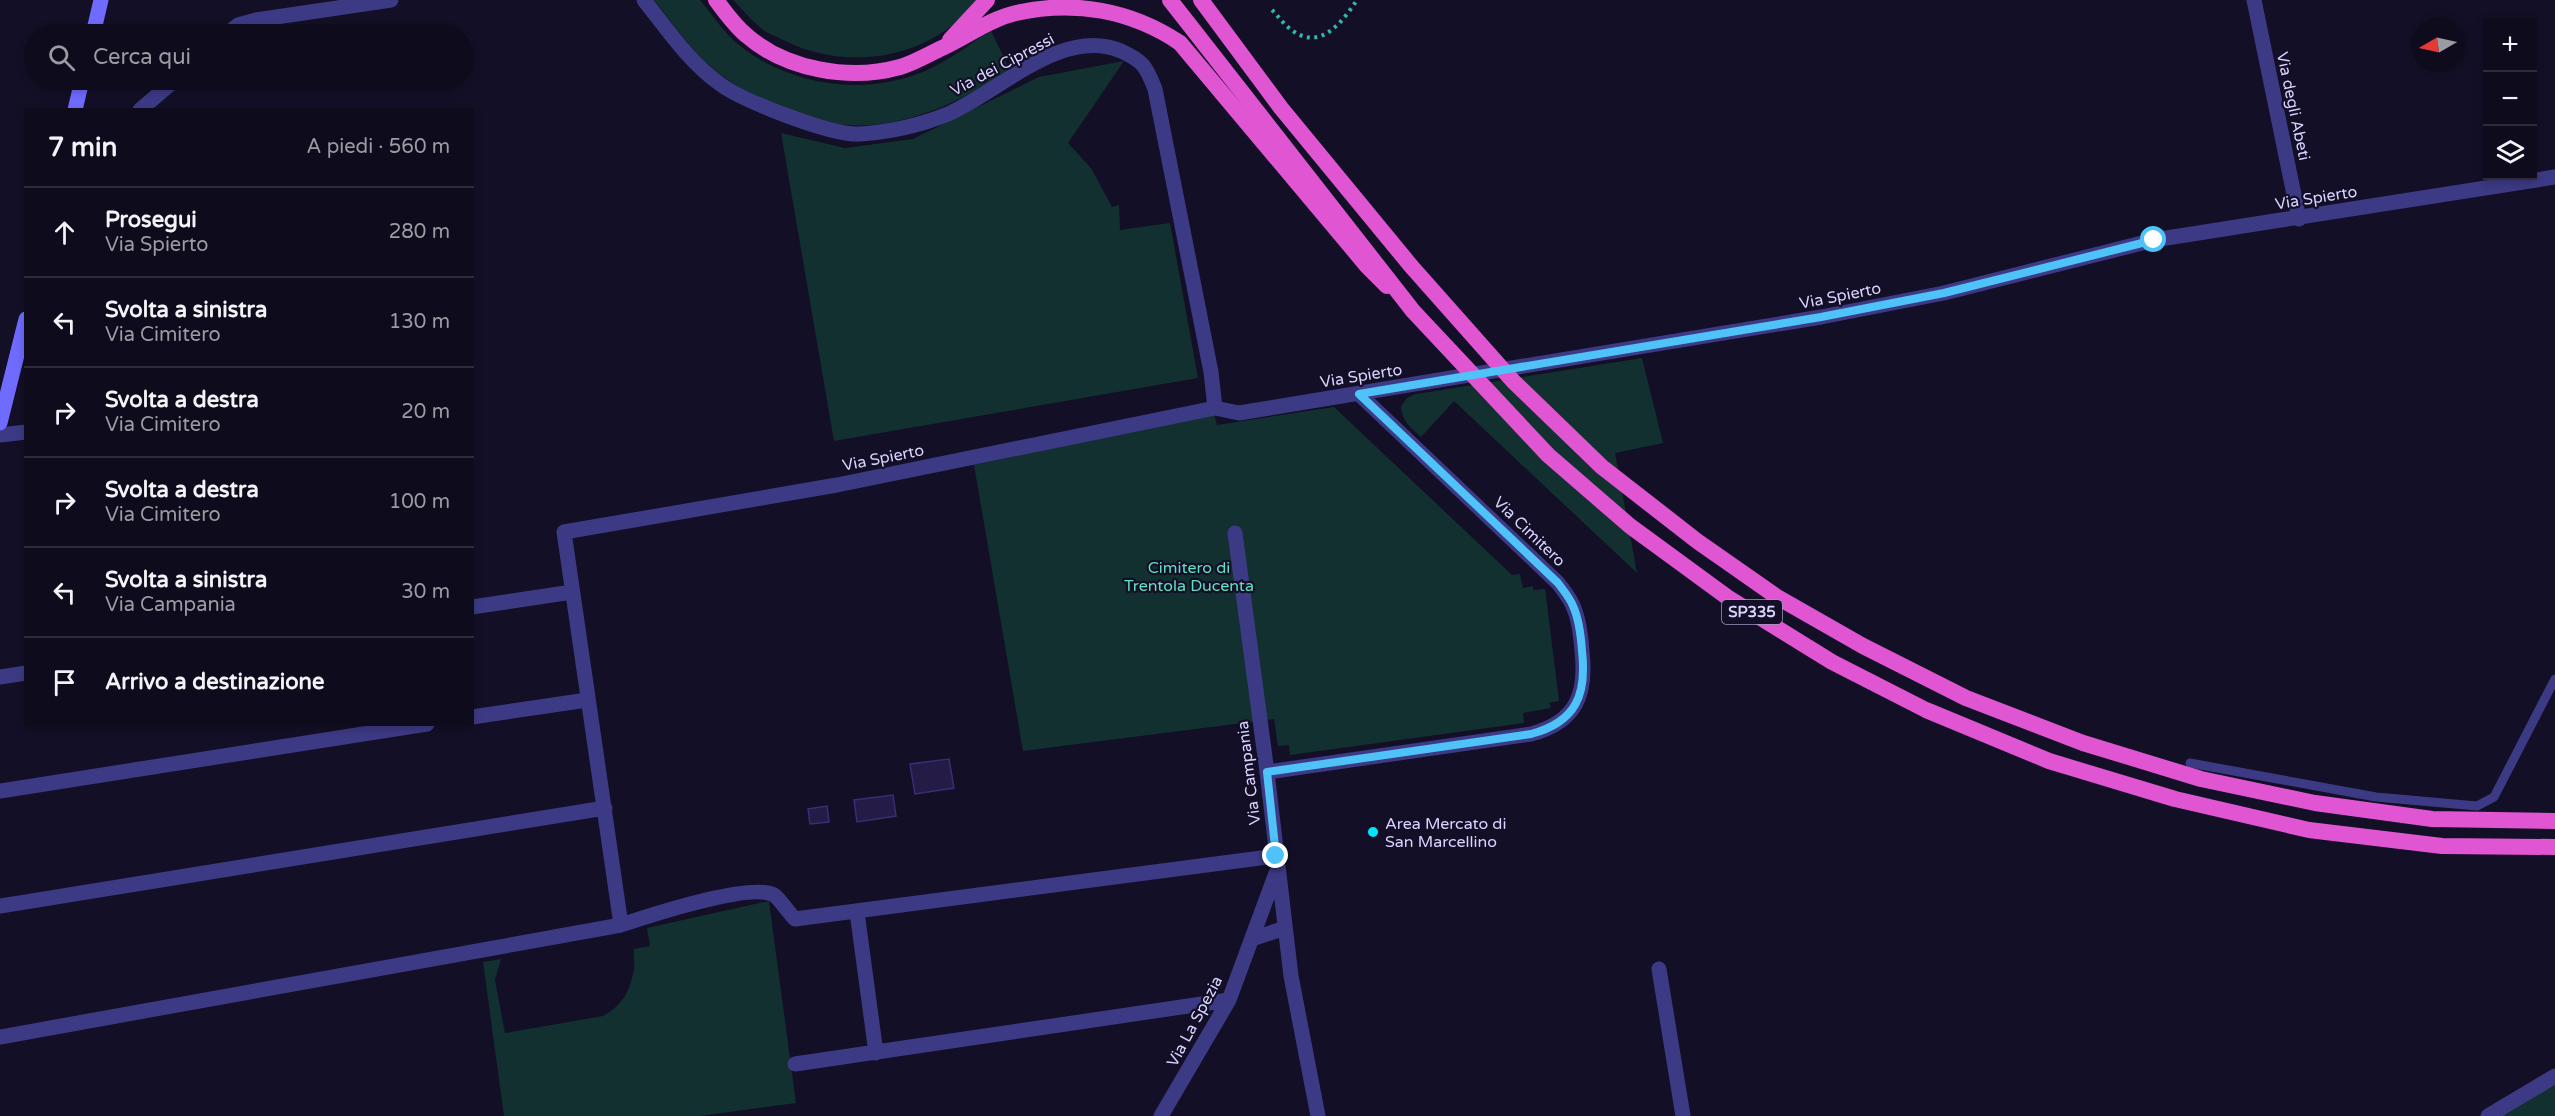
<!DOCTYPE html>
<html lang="it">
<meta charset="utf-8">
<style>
:root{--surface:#0e0b1c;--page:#171425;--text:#f1f3f6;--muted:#9b9ba3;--line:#2e2b3b}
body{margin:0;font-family:"Varela Round",sans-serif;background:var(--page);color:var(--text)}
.controls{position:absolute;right:18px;top:18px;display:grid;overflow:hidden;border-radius:0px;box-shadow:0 3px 9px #0003}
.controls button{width:54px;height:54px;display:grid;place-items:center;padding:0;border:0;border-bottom:2px solid var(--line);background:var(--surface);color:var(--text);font:30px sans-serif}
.compass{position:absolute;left:2411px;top:18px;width:54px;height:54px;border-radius:50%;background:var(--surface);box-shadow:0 3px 9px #0003;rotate:261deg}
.stop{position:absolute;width:18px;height:18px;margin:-14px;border:4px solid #4fc3f7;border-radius:50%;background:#fff}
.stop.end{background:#4fc3f7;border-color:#fff;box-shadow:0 2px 6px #0008}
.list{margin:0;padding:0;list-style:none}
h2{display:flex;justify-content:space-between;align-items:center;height:78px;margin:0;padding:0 24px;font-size:26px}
h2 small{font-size:20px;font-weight:400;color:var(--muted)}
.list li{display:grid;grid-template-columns:39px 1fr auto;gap:18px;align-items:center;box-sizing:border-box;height:90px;padding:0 24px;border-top:2px solid var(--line)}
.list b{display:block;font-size:22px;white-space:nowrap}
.list p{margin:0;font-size:20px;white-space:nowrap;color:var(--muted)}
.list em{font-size:20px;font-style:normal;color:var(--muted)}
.icon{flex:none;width:33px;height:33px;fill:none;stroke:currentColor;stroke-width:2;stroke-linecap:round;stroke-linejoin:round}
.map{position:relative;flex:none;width:2555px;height:1116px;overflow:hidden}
.search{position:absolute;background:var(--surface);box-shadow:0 3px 9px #0003;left:24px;top:24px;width:450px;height:66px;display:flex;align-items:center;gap:15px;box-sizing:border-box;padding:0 21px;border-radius:33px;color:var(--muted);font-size:22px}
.panel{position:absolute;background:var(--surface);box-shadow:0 3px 9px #0003;left:24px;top:108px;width:450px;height:618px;border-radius:0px}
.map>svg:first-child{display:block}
.green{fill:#12302f}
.building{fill:#241b47;stroke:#3b2d73;stroke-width:1.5}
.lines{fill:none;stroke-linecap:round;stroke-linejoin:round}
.path{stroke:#2fb8b0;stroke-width:4;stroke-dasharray:3 4.5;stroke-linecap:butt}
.service{stroke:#3d3a85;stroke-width:9}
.minor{stroke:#3d3a85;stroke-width:15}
.secondary{stroke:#6f6bff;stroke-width:15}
.trunk{stroke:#e055d1;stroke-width:16}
.trunk-bridge{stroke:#e055d1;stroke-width:16}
.route{stroke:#4fc3f7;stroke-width:8}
.poi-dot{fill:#00e5ff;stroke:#130f26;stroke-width:2}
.labels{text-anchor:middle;stroke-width:4.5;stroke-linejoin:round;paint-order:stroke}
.shield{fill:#130f26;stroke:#9e99be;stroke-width:1.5}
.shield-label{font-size:15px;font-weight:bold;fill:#d9d4ff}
.street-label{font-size:16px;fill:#d9d4ff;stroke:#130f26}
.park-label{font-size:16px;fill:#5fe0c0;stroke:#130f26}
.poi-label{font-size:16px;fill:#d9d4ff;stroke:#130f26;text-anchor:start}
</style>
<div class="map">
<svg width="2555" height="1116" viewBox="0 0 2555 1116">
<rect width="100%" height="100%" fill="#130f26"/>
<path class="green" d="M654,0H700C712,14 724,33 739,45C790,86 864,97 925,71C948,61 970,44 991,31L1010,70C956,105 890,136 825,122C810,119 795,111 782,106C751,94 732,86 707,63C687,45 671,21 654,0Z
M733,0H978C931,59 849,73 783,40C776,36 768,34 762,29C752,21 742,9 733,0Z
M1124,61L1068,143L1091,168L1112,207L1119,205L1120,230L1170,223L1198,378L834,441L781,133L845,148L913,139L1039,77Z
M1642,358L1663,443L1615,453L1637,573L1454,401L1421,437C1410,427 1402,421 1401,406L1407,398L1416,394Z
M1334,407L1512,575L1520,574L1523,588L1533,586V590L1545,589L1559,701L1549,703L1551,708L1523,713L1524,723L1290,755L1289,745L1278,746L1274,719L1023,751L974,465L1214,414L1217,425Z
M769,901L796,1103L700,1116H504L483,962L501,959L495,980L505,1033L603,1016C623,1005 630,991 634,969C635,962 633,956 634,949L650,946L647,928Z
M2555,1083V1116H2498Z"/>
<path class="building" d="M949,759L954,788L915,794L910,764Z
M893,795L896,816L857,822L854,800Z
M827,806L829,822L810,824L808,809Z"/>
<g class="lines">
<path class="path" d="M1272,10C1279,17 1285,26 1293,31C1321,51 1343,21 1357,0"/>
<path class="service" d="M2190,763L2376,797L2477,806L2494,797L2555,679"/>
<path class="minor" d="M644,0C667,29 689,62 720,84C743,101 832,136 860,134C889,132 921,125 948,114C999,92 1062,26 1121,51C1143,61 1146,66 1155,89L1211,372L1215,408
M2254,0L2299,219
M227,34L238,25L256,20L391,0
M140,110L175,80
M0,435L26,432
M1235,533L1267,772L1291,976L1318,1116
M472,607L572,592
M0,677L26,673
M472,717L587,700
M1267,772L1531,734C1576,722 1587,695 1582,651C1581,637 1579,619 1573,606C1570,598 1563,590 1558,583L1359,394
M0,791L427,724
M0,906L605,808
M857,912L876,1053
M621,925L564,532L837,485L1215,408L1239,413L1821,317L1944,293L2154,240L2555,177
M1252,939L1285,928
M1659,969L1683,1116
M0,1037L621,925C648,916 751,882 774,895C779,898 789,913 795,919L1276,856
M795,1064L1229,1000
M1161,1116L1229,1000L1276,873
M2488,1116L2555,1076"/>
<path class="secondary" d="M93,34L101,0
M75,110L82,80
M0,423L26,319"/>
<path class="trunk" d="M716,0C725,12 734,25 746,35C786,70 850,81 900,67C914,63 929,54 942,48C966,37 990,19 1016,13C1074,0 1131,10 1180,43L1367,266L1387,286
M950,40L987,0"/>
<path class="trunk-bridge" d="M1170,0L1413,311L1548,455L1630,526L1727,597L1832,662L1926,710L2049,761L2175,799L2309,830L2442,846L2555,847
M1201,0L1281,108L1411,266L1513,381L1602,467L1697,541L1777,597L1863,646L1966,698L2083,743L2201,779L2315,803L2432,819L2555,821"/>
</g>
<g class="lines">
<path class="route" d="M1276,856L1267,772L1531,734C1576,722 1587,695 1582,651C1581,637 1579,619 1573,606C1570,598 1563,590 1558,583L1359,394L1821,317L1944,293L2154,240"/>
</g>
<circle class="poi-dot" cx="1373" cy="832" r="6"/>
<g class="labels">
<rect class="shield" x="1722" y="600" width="60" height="24" rx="4.5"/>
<g class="shield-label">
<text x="1752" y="617">SP335</text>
</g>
<g class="street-label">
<text transform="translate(1002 64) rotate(-28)" y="6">Via dei Cipressi</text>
<text transform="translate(2294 106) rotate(78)" y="6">Via degli Abeti</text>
<text transform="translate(2316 197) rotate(-9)" y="6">Via Spierto</text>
<text transform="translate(1840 295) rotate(-11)" y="6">Via Spierto</text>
<text transform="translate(1361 375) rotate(-9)" y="6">Via Spierto</text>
<text transform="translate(883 457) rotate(-11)" y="6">Via Spierto</text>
<text transform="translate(1530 531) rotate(44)" y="6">Via Cimitero</text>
<text transform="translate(1248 773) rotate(-97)" y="6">Via Campania</text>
<text transform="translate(1194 1021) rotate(-62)" y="6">Via La Spezia</text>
</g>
<g class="park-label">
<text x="1189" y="573">Cimitero di<tspan x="1189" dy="18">Trentola Ducenta</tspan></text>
</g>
<g class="poi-label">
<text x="1385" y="829">Area Mercato di<tspan x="1385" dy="18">San Marcellino</tspan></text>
</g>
</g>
</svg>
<div class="controls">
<button>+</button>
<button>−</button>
<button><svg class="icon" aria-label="layers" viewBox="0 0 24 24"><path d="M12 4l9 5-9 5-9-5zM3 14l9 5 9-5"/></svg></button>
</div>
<svg class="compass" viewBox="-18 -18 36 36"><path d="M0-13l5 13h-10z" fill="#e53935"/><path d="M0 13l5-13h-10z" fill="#9b9ba3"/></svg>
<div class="stop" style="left:2154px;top:240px"></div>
<div class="stop end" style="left:1276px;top:856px"></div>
<div class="search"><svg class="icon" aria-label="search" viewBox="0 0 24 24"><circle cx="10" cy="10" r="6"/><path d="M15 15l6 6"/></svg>Cerca qui</div>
<section class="panel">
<h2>7 min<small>A piedi · 560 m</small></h2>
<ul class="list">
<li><svg class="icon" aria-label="ahead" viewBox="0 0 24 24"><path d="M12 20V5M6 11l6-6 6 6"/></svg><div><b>Prosegui</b><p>Via Spierto</p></div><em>280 m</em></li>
<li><svg class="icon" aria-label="left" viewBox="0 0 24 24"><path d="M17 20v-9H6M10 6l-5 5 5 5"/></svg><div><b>Svolta a sinistra</b><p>Via Cimitero</p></div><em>130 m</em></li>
<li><svg class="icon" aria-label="right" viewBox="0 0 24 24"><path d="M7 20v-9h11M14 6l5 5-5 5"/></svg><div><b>Svolta a destra</b><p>Via Cimitero</p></div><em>20 m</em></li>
<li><svg class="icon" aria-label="right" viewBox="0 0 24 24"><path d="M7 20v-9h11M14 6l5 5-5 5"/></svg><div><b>Svolta a destra</b><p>Via Cimitero</p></div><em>100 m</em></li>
<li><svg class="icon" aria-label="left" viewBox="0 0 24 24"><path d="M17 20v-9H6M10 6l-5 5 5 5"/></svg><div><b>Svolta a sinistra</b><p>Via Campania</p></div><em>30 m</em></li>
<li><svg class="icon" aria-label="arrive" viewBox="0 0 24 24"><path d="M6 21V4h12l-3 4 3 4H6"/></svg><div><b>Arrivo a destinazione</b></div></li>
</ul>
</section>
</div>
